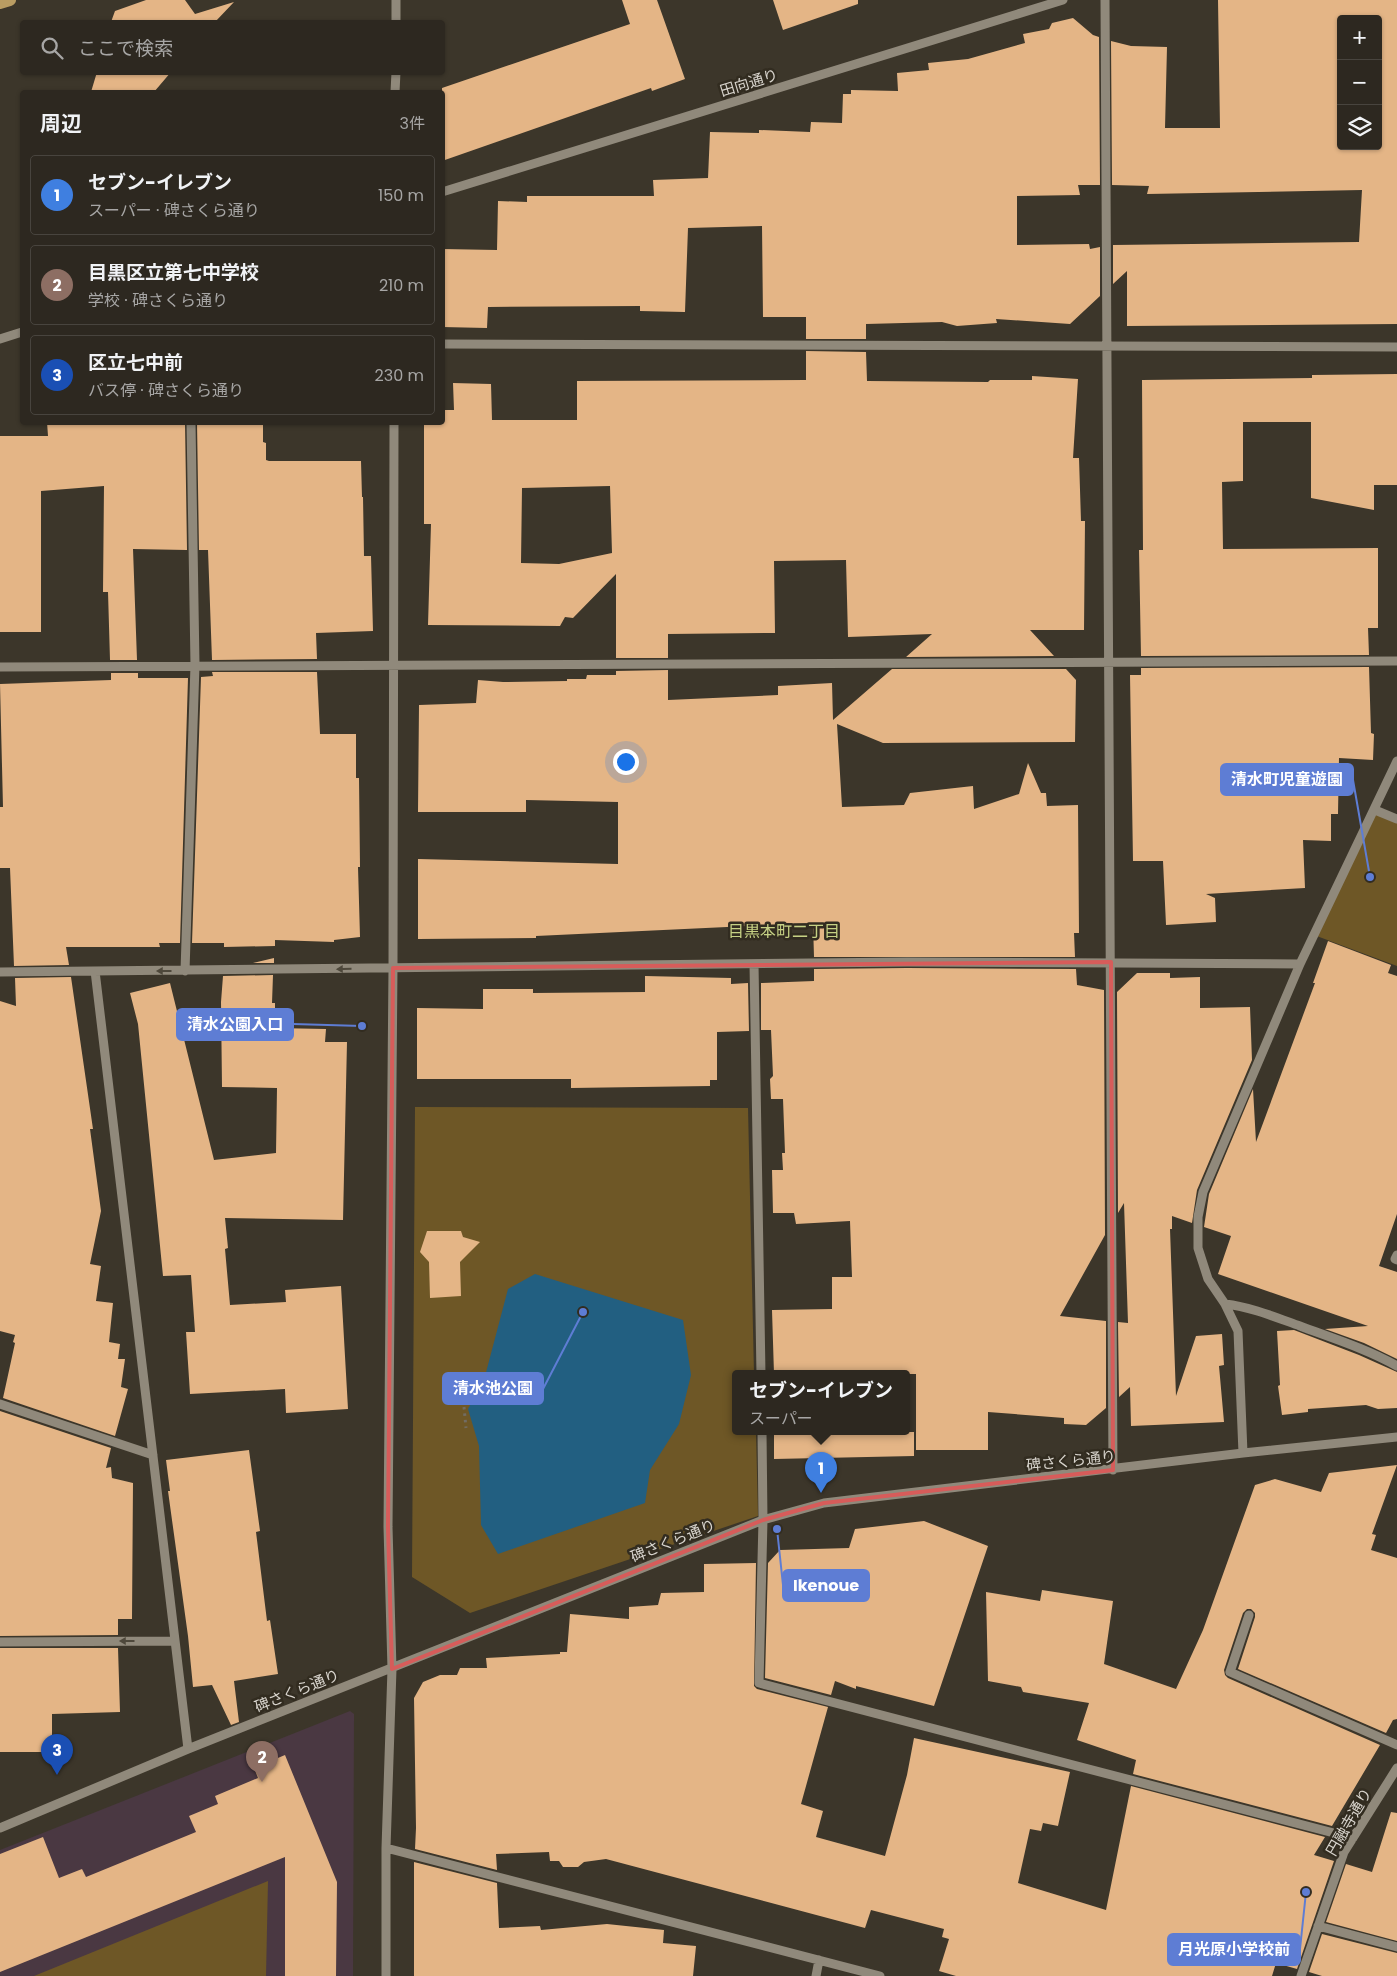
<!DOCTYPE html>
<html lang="ja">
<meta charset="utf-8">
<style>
:root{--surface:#2d2820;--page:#353029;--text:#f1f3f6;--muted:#a7a6a5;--line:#48443e;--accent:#b4c24a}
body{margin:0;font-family:Poppins,"Noto Sans JP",sans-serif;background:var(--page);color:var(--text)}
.controls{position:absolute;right:15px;top:15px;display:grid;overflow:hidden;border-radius:5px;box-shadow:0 1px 4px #0004}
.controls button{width:45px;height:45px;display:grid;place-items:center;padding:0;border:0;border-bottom:1px solid var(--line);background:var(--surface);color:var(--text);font:25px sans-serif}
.you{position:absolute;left:625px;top:761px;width:18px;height:18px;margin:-12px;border:4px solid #fff;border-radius:50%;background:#1a73e8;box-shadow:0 0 0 8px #1a73e833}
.badge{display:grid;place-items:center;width:32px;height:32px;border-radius:50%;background:var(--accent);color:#fff;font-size:16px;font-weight:700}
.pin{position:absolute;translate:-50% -41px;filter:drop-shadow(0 1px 2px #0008)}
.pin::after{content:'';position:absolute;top:26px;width:18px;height:15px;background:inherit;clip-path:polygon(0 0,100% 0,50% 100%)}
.popup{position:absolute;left:732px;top:1370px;width:178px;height:65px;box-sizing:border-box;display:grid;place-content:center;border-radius:5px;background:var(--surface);filter:drop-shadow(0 1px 4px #0005);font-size:16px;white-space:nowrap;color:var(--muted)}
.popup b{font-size:19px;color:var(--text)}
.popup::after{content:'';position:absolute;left:50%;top:100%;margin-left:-10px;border:10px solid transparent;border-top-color:var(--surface)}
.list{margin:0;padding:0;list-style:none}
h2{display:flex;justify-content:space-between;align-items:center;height:65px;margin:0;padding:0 20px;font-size:21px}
h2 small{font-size:16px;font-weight:400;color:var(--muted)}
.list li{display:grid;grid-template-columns:32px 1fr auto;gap:15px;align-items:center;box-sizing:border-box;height:80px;margin:0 10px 10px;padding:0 10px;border:1px solid var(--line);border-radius:5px}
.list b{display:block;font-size:19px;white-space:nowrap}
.list p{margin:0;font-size:16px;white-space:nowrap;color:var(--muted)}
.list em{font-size:16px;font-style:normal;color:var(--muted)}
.icon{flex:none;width:28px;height:28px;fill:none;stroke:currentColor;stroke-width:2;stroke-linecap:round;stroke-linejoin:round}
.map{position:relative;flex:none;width:1397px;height:1976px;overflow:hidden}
.search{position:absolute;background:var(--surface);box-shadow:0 1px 4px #0004;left:20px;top:20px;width:425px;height:55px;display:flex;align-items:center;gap:12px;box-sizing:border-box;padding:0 18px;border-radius:5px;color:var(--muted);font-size:19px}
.panel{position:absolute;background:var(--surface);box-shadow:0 1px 4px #0004;left:20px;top:90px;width:425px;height:335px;border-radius:5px}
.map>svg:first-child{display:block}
.education{fill:#4a3842}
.green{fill:#6e5726}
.water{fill:#225f81}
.building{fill:#e4b586;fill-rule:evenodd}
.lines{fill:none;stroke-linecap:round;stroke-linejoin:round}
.path{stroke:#726c62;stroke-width:3;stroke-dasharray:2.5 4;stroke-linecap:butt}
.minor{stroke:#90897b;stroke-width:9}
.major{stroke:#b99c62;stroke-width:12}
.oneway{fill:#4e483b}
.marked{fill:none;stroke:#d75c5a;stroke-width:4;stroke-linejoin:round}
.labels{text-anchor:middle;stroke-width:5;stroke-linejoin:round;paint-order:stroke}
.street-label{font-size:15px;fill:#d8d4cd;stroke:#322c20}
.neighbourhood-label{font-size:16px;fill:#c6d184;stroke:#322c20}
.leader{fill:none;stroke:#5e7dd4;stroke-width:2}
.callout-dot{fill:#5e7dd4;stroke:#322c20;stroke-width:2}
.callout{fill:#5e7dd4;stroke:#5e7dd4;stroke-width:2}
.callout-label{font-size:16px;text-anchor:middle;font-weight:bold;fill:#fff}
</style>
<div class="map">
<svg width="1397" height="1976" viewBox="0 0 1397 1976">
<rect width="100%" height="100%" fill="#3c362a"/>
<path class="education" d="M350,1711L354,1714L353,1976H0V1850Z"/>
<path class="green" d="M1375,810L1397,819V966L1314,935Z
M415,1107L748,1108L754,1374H736V1432H756L758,1516L470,1613L412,1577Z
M268,1881L266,1976H34Z"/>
<path class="water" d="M535,1274L683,1320L691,1375L679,1424L650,1470L645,1503L498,1554L481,1525L479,1446L468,1409L484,1380L508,1289Z"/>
<path class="building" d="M146,0H185L195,14L234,2L215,22H111L115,11Z
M622,0H657L685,79L652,91L651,88L442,161V88L630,24Z
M773,0H858V4L783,30Z
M1218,0H1397V324L1127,326V271L1113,284V245L1359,242L1362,190L1147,194L1149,186L1112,185L1111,41L1131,46L1167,47L1165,128H1220ZM1341,19H1378V146H1341Z
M1073,18L1093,35L1099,37L1100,185H1078L1080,195L1017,196V245L1089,244L1090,249L1100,247V296L1070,324L996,319L997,323L957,326L942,322L866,324V339H806V317H763L762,226L688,228L685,312L640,311V306L488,307L487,328L442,327V249L497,250L498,201L527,202V196H654L653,180L708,178L710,132L759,133V130L810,132L811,122L842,123L843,94H851V90L898,91L897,73L929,70L928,63L968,59L1025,43L1023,34L1049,29L1052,23Z
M97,72H171L154,92H91Z
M806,351L866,352L867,381L988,382L990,380H1032V376L1078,379L1073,458H1079L1081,521H1085L1084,630H1030L1054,656L906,657L932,634L848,637L846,560L774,561L775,633L668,634V658H616V574L573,618L565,617L560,626L428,625L431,524H424V422H442V410H454L453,383L491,384L492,420H577V381L806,380ZM610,486L612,553L559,564L521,563L522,488Z
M1397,374V485H1374V510L1311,498V422H1243V481L1222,482L1223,549L1378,548V628H1368L1369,655L1141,656L1139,550H1143L1142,380L1312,378V375Z
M47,422H185L187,550L133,549L137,660H110L108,592H103L104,486L41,491V632H0V436H48Z
M197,422H263V442L266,443V460L269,461H361L362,497H363L364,556H371L373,631L316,633L317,659L212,660L208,550H199Z
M1369,667L1371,733L1374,734L1373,760L1339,758L1338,814H1331V841L1303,840L1305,888L1206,894L1215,898L1216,922L1166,925L1163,861H1133L1130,675H1141V668Z
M892,669H1066L1076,680L1075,742L883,743L837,724L842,807L904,805L910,793L973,786L974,809L1019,794L1028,763L1041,793H1046L1047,806L1078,805L1079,933H1074L1075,957H814L813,923L536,936V938L418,939V859L618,864V802L526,800V812H418L419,705L476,703L478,680L503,682L567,681V679H586L587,675H616V671L668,670V700L778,695V686L832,683L833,720Z
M212,672H317L320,734H356V778H359L360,867H358L360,937L334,940V942L275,940V946L224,947V943H192L201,677L213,676Z
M111,673H138V678H188L180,943H159L160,947H66L69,965L14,966L10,868H0V807H3L0,684L111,680Z
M1328,941L1391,965L1388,973L1397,976V1214L1379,1266L1397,1272V1359L1364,1343L1325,1329L1368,1326L1218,1274L1231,1236L1204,1227L1209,1194L1253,1089L1256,1142L1315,983H1313Z
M274,958V963H253Z
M907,968L1076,969L1077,985L1104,990L1105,1235L1060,1316L1106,1321V1408L1086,1425L1064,1424V1418L988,1412V1450H916V1374H774L772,1310L832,1309V1277H852L850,1221L796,1224L794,1213H773L772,1170H783L782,1153H785L783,1099H771L770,1079L773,1076L771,1030H761V983L814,981V969Z
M1137,973H1170V978L1200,977V1008L1250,1007L1252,1060L1197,1190L1192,1223L1172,1216V1229H1170L1176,1396L1196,1336L1222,1334L1224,1365L1219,1366L1224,1422L1131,1426L1130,1387L1119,1397L1118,1322L1128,1323L1124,1203L1118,1213L1117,992Z
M273,975L272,1003H275V1028L326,1029L325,1042H347L343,1220L225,1218L228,1248L225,1249L230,1305L286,1302L285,1290L341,1286L348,1409L286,1413L285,1389L190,1394L186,1332H195L191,1275L163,1276L138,1024L130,993L170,983L214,1160L276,1153L277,1088L222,1087L221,1002L223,976Z
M645,976L731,978V984L748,983L749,1031L717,1032V1080H710V1086L571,1088V1079H417V1008L483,1009V989H533V993L645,992Z
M71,977L93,1129H90L101,1211L90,1264L101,1266L96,1301L113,1303L109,1342L120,1344L118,1359H125L121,1387L128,1389L115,1436L3,1398L15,1343L13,1342L15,1335L0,1331V1001L16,1006L15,978Z
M427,1231H461L463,1237L480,1242L460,1262L461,1296L430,1298L429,1262L420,1252Z
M1294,1330L1359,1355L1397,1372V1408L1378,1409L1366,1405L1308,1409V1412L1282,1415L1278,1386L1280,1385L1277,1331Z
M0,1411L111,1448L106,1468L111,1467L112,1478L133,1483L132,1619H118V1635L0,1636Z
M774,1432H914V1456L774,1459Z
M249,1450L260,1531L256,1532L267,1621L270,1620L278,1674L234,1681L239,1722L231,1725L212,1685L193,1687L188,1636L168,1491H170L166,1460Z
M1397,1465L1372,1534L1376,1535L1371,1550L1397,1558V1719L1393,1720L1386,1733L1238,1669L1255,1617V1613L1251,1609H1247L1243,1613L1224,1670L1225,1675L1228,1678L1380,1745L1332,1826L1133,1774L1136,1760L1077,1740L1089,1703L1023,1692L1021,1687L988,1681L986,1592L1040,1601L1042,1590L1113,1601L1104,1664L1176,1689L1203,1630L1255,1485L1275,1479L1321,1492L1329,1473Z
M924,1521L988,1546L934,1706L856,1686V1689L835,1681L831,1695L765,1678L768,1563L780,1550L849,1548L855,1529Z
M756,1563L754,1686L757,1689L828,1707L801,1804L823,1811L816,1837L885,1856L907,1775L914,1738L1070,1772L1058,1826L1043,1823L1041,1831L1030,1829L1018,1883L1106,1910L1131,1786L1325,1837L1314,1855L1334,1861L1297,1969L1276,1963L1272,1976H956L939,1971L949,1939L942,1937L944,1929L871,1910L865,1928L606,1859L584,1862L578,1867H563L559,1861H550L549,1852L496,1854L497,1870L415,1849L416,1828L414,1698L423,1682L440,1675H457L460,1668H487L486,1658L560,1654V1652H567L570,1614L629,1619V1607L658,1605L661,1593L704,1592V1564Z
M0,1648H118L120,1712L52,1714V1752H0Z
M285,1755L337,1882L336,1976H285V1857L0,1972V1854L43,1837L59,1878L82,1869L86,1877L196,1832L189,1816L218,1804L215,1796L258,1778L254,1768Z
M1391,1812L1397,1813V1941L1326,1922L1346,1864L1372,1872Z
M414,1862L497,1883L499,1928L540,1926L541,1930L607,1924L664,1930L663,1943L696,1946L693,1976H414Z
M1322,1934L1397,1953V1976H1322L1309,1972Z"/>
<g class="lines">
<path class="path" d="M464,1407L466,1428"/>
<path class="minor" d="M1105,0L1113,1470
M396,22V0
M395,92L396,72
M442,192L1063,0
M0,339L22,332
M442,344L1397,347
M0,667L1397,661
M1375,810L1397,819
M754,964L761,1374
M95,971L188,1749
M185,971L195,665L191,422
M0,972L907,962L1300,964
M1397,1255L1395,1259L1397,1260
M1225,1304C1251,1307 1275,1317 1300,1326C1332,1338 1367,1349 1397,1366
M0,1404L153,1455
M762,1432L763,1520L759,1683L1353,1838
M1243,1453L1238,1331L1225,1304L1208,1279L1198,1248V1217L1203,1192L1300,964L1397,761
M1249,1615L1230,1672L1397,1745
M0,1642L175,1641
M0,1828L188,1749L763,1520L824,1503L1243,1453L1397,1437
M386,1848L880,1976
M1318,1926L1397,1947
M386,1976V1848L392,1669L388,1527L393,968L394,422
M816,1976L819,1960
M1301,1976L1344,1852L1397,1768"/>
<path class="major" d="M0,3L10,0"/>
</g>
<defs><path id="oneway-solid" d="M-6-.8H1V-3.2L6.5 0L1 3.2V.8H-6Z" transform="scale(1.25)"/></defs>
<g class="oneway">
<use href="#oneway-solid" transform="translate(344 969) rotate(179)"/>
<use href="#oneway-solid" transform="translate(164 971) rotate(180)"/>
<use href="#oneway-solid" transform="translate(127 1641) rotate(180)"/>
</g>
<path class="marked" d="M1111,962L1113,1470L824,1503L763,1520L392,1669L388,1527L393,968Z"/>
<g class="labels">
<g class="street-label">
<text transform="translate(749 83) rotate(-17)" y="5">田向通り</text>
<text transform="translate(1071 1461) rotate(-6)" y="5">碑さくら通り</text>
<text transform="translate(673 1541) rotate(-22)" y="5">碑さくら通り</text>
<text transform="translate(297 1691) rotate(-22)" y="5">碑さくら通り</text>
<text transform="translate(1349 1822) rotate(-60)" y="5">円融寺通り</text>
</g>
<g class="neighbourhood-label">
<text x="784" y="937">目黒本町二丁目</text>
</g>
</g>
<path class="leader" d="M1370 877L1353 780M362 1026L293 1024M583 1312L543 1389M777 1529L783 1585M1306 1892L1300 1949"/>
<g class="callout-dot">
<circle cx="1370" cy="877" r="5"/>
<circle cx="362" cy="1026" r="5"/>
<circle cx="583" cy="1312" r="5"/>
<circle cx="777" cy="1529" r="5"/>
<circle cx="1306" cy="1892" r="5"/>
</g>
<g class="callout">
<rect x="1221" y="764" width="132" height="31" rx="5"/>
<rect x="177" y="1009" width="116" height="31" rx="5"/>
<rect x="443" y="1373" width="100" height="31" rx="5"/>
<rect x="783" y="1570" width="86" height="31" rx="5"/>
<rect x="1168" y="1934" width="132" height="31" rx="5"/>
</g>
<g class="callout-label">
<text x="1287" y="785">清水町児童遊園</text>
<text x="235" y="1030">清水公園入口</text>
<text x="493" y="1394">清水池公園</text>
<text x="826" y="1591">Ikenoue</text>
<text x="1234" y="1955">月光原小学校前</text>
</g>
</svg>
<div class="controls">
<button>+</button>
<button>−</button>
<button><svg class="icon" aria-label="layers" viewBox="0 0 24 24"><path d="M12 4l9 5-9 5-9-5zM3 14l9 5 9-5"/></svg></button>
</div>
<div class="you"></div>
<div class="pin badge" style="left:821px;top:1493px;background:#3f7fe0">1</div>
<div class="popup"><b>セブン-イレブン</b>スーパー</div>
<div class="pin badge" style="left:262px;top:1782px;background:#8d6e63">2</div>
<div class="pin badge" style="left:57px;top:1775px;background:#1a4fb4">3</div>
<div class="search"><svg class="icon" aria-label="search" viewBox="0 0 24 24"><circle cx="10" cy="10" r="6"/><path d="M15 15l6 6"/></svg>ここで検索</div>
<section class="panel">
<h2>周辺<small>3件</small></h2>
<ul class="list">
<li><span class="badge" style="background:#3f7fe0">1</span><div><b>セブン-イレブン</b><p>スーパー · 碑さくら通り</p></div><em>150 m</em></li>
<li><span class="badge" style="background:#8d6e63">2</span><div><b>目黒区立第七中学校</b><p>学校 · 碑さくら通り</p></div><em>210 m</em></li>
<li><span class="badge" style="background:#1a4fb4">3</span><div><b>区立七中前</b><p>バス停 · 碑さくら通り</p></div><em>230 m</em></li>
</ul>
</section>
</div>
